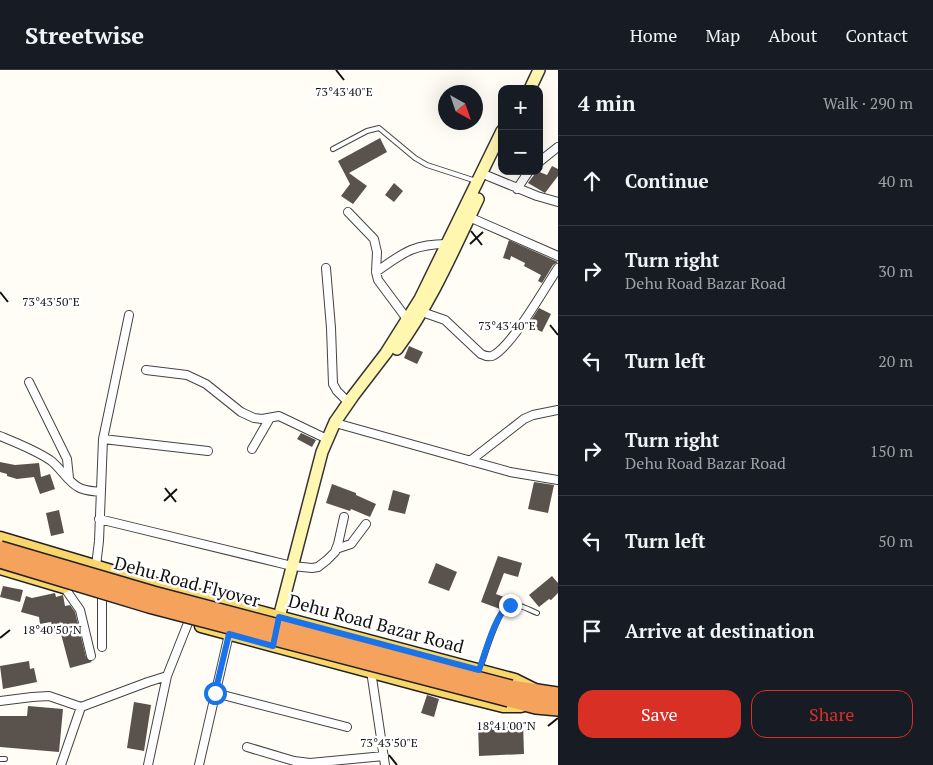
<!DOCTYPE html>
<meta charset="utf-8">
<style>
:root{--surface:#171b24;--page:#242831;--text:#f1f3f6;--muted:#9ea1a6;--line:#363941;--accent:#d93025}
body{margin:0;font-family:"PT Serif",serif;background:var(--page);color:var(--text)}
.controls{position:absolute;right:15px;top:15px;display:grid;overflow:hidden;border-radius:10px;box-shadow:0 5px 20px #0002}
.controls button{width:45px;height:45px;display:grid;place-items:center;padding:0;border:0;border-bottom:1px solid var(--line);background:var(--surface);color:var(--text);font:25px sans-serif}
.compass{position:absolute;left:438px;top:15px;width:45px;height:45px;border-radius:50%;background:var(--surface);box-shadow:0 5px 20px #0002;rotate:140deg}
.stop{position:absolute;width:15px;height:15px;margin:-11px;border:4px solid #1a73e8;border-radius:50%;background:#fff}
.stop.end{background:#1a73e8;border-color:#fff;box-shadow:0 1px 5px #0008}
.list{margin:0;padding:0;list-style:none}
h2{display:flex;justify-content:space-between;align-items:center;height:65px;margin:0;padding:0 20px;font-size:21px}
h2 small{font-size:16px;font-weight:400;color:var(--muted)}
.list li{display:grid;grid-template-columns:32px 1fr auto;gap:15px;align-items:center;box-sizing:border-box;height:90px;padding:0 20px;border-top:1px solid var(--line)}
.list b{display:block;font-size:19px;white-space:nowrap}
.list p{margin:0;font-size:16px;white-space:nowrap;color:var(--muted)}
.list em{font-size:16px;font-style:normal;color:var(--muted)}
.actions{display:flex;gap:10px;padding:15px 20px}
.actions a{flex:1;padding:11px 0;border:1px solid var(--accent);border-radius:15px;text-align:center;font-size:18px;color:var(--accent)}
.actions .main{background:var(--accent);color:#fff}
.icon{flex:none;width:28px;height:28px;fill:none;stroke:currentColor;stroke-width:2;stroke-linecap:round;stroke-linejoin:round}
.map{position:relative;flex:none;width:558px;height:695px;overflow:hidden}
header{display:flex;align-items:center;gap:30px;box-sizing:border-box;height:70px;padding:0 25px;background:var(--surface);border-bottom:1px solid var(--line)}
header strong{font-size:24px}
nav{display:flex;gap:28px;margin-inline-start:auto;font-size:18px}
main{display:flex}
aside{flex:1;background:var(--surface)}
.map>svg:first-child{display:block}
.building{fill:#5a524d}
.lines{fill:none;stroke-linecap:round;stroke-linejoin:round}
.lane-casing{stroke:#444;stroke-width:6}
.street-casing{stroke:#444;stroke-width:10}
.secondary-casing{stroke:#333;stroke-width:14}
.primary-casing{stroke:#222;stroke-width:15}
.highway-casing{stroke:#222;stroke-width:18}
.lane{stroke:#fff;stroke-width:4}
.street{stroke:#fff;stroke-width:8}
.secondary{stroke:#fff6b0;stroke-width:11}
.primary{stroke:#f9d66b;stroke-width:12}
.highway{stroke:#f5a25d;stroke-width:15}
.highway-bridge-casing{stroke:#222;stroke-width:18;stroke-linecap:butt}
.highway-bridge{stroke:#f5a25d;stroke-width:15}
.route{stroke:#1a73e8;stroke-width:6}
.ticks{fill:none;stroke:#111;stroke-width:2}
.labels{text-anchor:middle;stroke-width:5;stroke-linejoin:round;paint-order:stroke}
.street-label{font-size:18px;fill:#111;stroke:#fff}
.ticks-label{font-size:12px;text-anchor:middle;fill:#111;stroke:#fff;stroke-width:5;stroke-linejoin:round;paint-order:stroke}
</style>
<header>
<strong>Streetwise</strong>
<nav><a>Home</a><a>Map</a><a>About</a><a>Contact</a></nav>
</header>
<main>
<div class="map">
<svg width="558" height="695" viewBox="0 0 558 695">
<rect width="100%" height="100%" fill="#fffdf5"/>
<path class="building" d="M380,68L387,82L349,103L367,116L353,134L341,126L350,114L338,91Z
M552,96L558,99V106L545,123L528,113L537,101L547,105Z
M394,113L403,121L394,132L385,125Z
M509,170L558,192L553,195L542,213L538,211L541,205L524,196L525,193L511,186L510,190L503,188Z
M539,238L551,244L542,262L528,255Z
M409,276L423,282L417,294L404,288Z
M301,363L316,370L312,377L297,369Z
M0,392L15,395L39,393L41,407L50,404L55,419L40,424L34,407L17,409L7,406V404L0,402Z
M534,412L554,415L548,443L528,439Z
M332,414L356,423V425L376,434L370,447L351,439L350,441L326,433Z
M393,420L410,425L405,444L388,440Z
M59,440L64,463L51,466L46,443Z
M498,486L522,493L518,507L504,503L496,524L504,527L500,539L481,532Z
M436,493L457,502L449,521L428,513Z
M552,506L558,513V523L551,530L549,529L539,537L529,525Z
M3,516L23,520L20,532L0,527Z
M55,523L56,527L63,525L65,536L70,535L75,542L86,587L92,592L70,598L61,564L55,566L51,552L40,554L39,547L21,542L26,526L32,528Z
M29,591L30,599L34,598L37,612L3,619L0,596Z
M427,625L439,629L434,647L421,643Z
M134,632L151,635L144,681L127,678Z
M28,636L63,639L59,682L0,677V646H27Z
M523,652L524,684L479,686L478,654Z"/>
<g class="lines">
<g class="lane-casing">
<path id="lane" d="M333,79L367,61L379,58L415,88L427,95L476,111
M480,598C485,586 498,537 510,535C519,533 529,540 537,543
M0,689H5"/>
</g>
<g class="street-casing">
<path id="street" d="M539,92L558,77
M488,106L537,126L558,132
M517,119L529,101
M348,142L374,169L377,182L376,202L378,210L407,249
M469,147L558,186
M326,198L331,258L333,314L337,321L348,332
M376,202C403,183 413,174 447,174
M422,242L445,250L481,284C485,286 488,287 492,286C511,278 546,216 558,198
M146,300L187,305L206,314L241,342L254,348L262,349L279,346L327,369
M29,312L67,389L69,408
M339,354L510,402L558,410
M0,366C17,373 35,380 50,390C60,397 68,412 78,417C84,421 93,421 101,422
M103,369L208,381
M252,379L270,348
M470,391L524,349L533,345L558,340
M99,449L292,496L312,498L318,497L327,490L335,482L338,474L344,447
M336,479L351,474L366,454
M96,496L99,471L103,369L129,245
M64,517L80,540L91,586
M102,528V577
M371,601L385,695
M215,623L347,657
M0,631L32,627L49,626L81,637
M247,677L294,691L310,693L384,686
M61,695L81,637L148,612L167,606
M148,695L167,606L188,553
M199,695L229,564"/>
</g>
<g class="secondary-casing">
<path id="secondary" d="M530,19L539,0
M397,279C431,233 453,181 478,129
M277,555L322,382L335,352L353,326L386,283L420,229L502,61"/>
</g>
<g class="primary-casing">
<path id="primary" d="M0,468L155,514L515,610L533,619
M0,498L64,517
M201,556L443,621L503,636H521"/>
</g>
<g class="highway-casing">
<path id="highway" d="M511,618L558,625
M509,629L536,636L558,638"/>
</g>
<use href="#lane" class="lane"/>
<use href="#street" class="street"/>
<use href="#secondary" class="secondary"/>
<use href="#primary" class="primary"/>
<use href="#highway" class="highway"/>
<g class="highway-bridge-casing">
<path id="highway-bridge" d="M0,479L153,524L511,618
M0,490L149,535L509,629"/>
</g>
<use href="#highway-bridge" class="highway-bridge"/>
</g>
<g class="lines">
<path class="route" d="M215,623L229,564L273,576L279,547L479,600C485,584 495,543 510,535"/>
</g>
<path class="ticks" d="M336,0L344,10M471,161L482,175M470,174L483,162M0,222L8,232M550,255L558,265M165,418L176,432M164,431L177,419M0,568L10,560M548,656L558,648M389,685L397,695"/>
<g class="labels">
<g class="street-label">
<text transform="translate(187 512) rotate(15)" y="6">Dehu Road Flyover</text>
<text transform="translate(376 554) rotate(15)" y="6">Dehu Road Bazar Road</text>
</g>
</g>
<g class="ticks-label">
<text x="344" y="26">73°43'40"E</text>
<text x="51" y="236">73°43'50"E</text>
<text x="507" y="260">73°43'40"E</text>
<text x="52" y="564">18°40'50"N</text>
<text x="506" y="660">18°41'00"N</text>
<text x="389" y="677">73°43'50"E</text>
</g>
</svg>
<div class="controls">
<button>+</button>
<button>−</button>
</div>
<svg class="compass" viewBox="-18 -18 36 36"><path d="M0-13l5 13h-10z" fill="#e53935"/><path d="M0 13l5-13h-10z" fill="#9ea1a6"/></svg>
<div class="stop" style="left:215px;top:623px"></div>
<div class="stop end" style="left:510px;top:535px"></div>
</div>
<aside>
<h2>4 min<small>Walk · 290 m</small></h2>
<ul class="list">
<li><svg class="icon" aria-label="ahead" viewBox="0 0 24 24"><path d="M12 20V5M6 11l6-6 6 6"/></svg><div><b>Continue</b></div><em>40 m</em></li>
<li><svg class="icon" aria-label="right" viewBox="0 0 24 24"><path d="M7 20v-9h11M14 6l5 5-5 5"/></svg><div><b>Turn right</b><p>Dehu Road Bazar Road</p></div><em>30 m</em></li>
<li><svg class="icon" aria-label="left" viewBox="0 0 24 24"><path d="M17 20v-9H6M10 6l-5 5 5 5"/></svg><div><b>Turn left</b></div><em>20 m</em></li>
<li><svg class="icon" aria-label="right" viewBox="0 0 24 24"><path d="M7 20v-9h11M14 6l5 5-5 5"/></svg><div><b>Turn right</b><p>Dehu Road Bazar Road</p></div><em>150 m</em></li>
<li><svg class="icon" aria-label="left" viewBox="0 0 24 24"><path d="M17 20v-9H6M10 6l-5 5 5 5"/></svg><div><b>Turn left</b></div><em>50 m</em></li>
<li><svg class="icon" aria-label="arrive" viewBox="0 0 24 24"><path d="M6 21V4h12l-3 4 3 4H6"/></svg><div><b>Arrive at destination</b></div></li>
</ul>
<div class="actions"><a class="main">Save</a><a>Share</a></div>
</aside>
</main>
